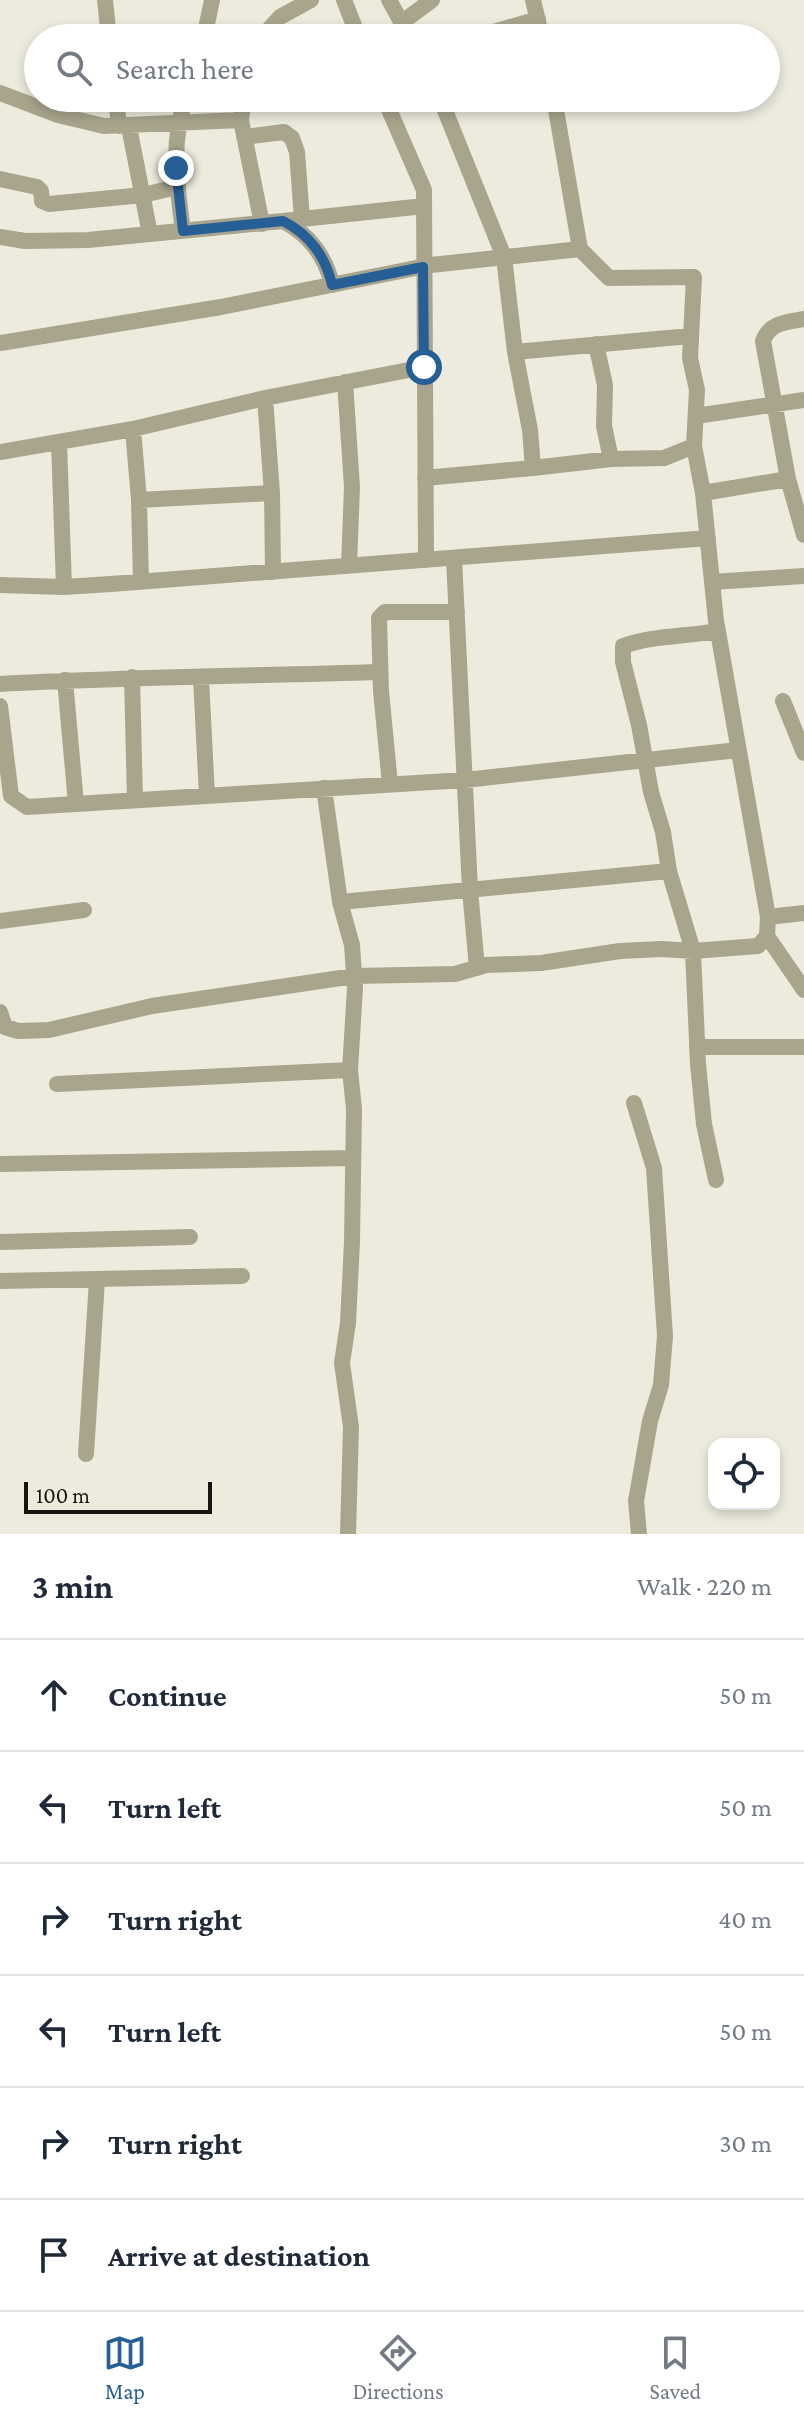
<!DOCTYPE html>
<meta charset="utf-8">
<style>
:root{--surface:#fff;--page:#f6f6f7;--text:#1f2937;--muted:#747a83;--line:#e0e1e3;--accent:#265f96}
body{margin:0;font-family:"Crimson Pro",serif;background:var(--page);color:var(--text)}
.controls{position:absolute;right:24px;bottom:24px;display:grid;overflow:hidden;border-radius:16px;box-shadow:0 4px 12px #0003}
.controls button{width:72px;height:72px;display:grid;place-items:center;padding:0;border:0;border-bottom:2px solid var(--line);background:var(--surface);color:var(--text);font:40px sans-serif}
.scale{position:absolute;left:24px;bottom:20px;width:188px;box-sizing:border-box;padding-left:8px;border:4px solid #161511;border-top:0;font-size:22px;line-height:28px;white-space:nowrap;color:#161511;-webkit-text-stroke:6px #ecebde;paint-order:stroke}
.stop{position:absolute;width:24px;height:24px;margin:-18px;border:6px solid #265f96;border-radius:50%;background:#fff}
.stop.end{background:#265f96;border-color:#fff;box-shadow:0 2px 8px #0008}
.list{margin:0;padding:0;list-style:none}
h2{display:flex;justify-content:space-between;align-items:center;height:104px;margin:0;padding:0 32px;font-size:34px}
h2 small{font-size:26px;font-weight:400;color:var(--muted)}
.list li{display:grid;grid-template-columns:52px 1fr auto;gap:24px;align-items:center;box-sizing:border-box;height:112px;padding:0 32px;border-top:2px solid var(--line)}
.list b{display:block;font-size:30px;white-space:nowrap}
.list em{font-size:26px;font-style:normal;color:var(--muted)}
.icon{flex:none;width:44px;height:44px;fill:none;stroke:currentColor;stroke-width:2;stroke-linecap:round;stroke-linejoin:round}
.map{position:relative;flex:none;width:804px;height:1534px;overflow:hidden}
.search{position:absolute;background:var(--surface);box-shadow:0 4px 12px #0003;left:24px;right:24px;top:24px;height:88px;display:flex;align-items:center;gap:20px;box-sizing:border-box;padding:0 28px;border-radius:44px;color:var(--muted);font-size:30px}
.sheet{height:776px;background:var(--surface)}
nav{display:flex;justify-content:space-around;align-items:center;box-sizing:border-box;height:112px;border-top:2px solid var(--line);background:var(--surface);font-size:22px;color:var(--muted)}
nav a{display:grid;justify-items:center;gap:4px}
nav .on{color:var(--accent)}
.map>svg:first-child{display:block}
.lines{fill:none;stroke-linecap:round;stroke-linejoin:round}
.minor{stroke:#a9a58d;stroke-width:16}
.route{stroke:#265f96;stroke-width:10}
</style>
<div class="map">
<svg width="804" height="1534" viewBox="0 0 804 1534">
<rect width="100%" height="100%" fill="#ecebde"/>
<g class="lines">
<path class="minor" d="M105,0L109,38
M344,0L359,38
M389,0L410,38
M533,0L542,38
M401,23L432,0
M204,38L212,0
M261,38L280,17L311,0
M473,38L538,19
M0,93L58,115L104,126L241,120
M116,98L119,126
M244,98L241,120L262,224
M384,98L424,190L426,560
M440,98L504,257L515,352L530,430L533,468L611,459L664,458L694,446
M444,106L474,98
M129,127L150,234
M244,137L284,132L292,138L297,152L302,219
M0,179L37,187L41,191L42,201L49,204L143,195L177,187
M283,221L424,206
M183,231C177,185 170,143 186,98
M0,237L25,241L88,240L283,221C309,234 326,257 332,285
M804,319C787,322 770,322 763,341L788,479L804,535
M0,343L221,307L431,265L580,249L554,98
M596,344L605,385L604,426L611,459
M515,352L690,336
M345,382L352,487L349,566
M265,398L272,493L273,572
M696,416L804,400
M133,429L139,500L141,582
M59,442L64,587
M0,452L133,429L265,398L424,367
M425,478L533,468
M703,493L788,479
M139,500L272,493
M454,558L470,890L477,968
M712,582L804,576
M0,585L64,587L111,584L708,538
M132,677L135,800
M201,678L207,796
M65,680L76,804
M0,684C127,677 253,676 380,672
M783,701L804,753
M0,706L11,796L27,807L465,780L738,750
M390,784L381,691L379,618L385,612H457
M324,788L340,902L352,945L355,988L350,1070L354,1109L352,1242L348,1323L342,1363L351,1427L348,1534
M340,902L669,871
M768,917L804,913
M0,921L84,910
M767,936L804,990
M0,1012L5,1027L18,1031L49,1030L152,1006L354,976L455,974L486,965L541,963L620,951L662,949L693,951L669,871L663,832L651,792L639,725L623,662V646C654,635 684,637 717,631L703,493L694,446L697,390L690,358L694,277L609,278L580,249
M697,1047H804
M57,1084L350,1070
M634,1103L654,1168L665,1336L661,1385L650,1421L636,1501L639,1534
M0,1164L353,1158
M716,1180L704,1124L698,1064L693,951L758,946L767,936L768,917L717,626
M0,1242L190,1237
M0,1281L242,1276
M86,1454L97,1280"/>
</g>
<g class="lines">
<path class="route" d="M176,168L183,231L283,221C309,234 326,257 332,285L423,267L424,367"/>
</g>
</svg>
<div class="controls">
<button><svg class="icon" aria-label="locate" viewBox="0 0 24 24"><circle cx="12" cy="12" r="6"/><path d="M12 2v4M12 18v4M2 12h4M18 12h4"/></svg></button>
</div>
<div class="scale">100 m</div>
<div class="stop" style="left:424px;top:367px"></div>
<div class="stop end" style="left:176px;top:168px"></div>
<div class="search"><svg class="icon" aria-label="search" viewBox="0 0 24 24"><circle cx="10" cy="10" r="6"/><path d="M15 15l6 6"/></svg>Search here</div>
</div>
<section class="sheet">
<h2>3 min<small>Walk · 220 m</small></h2>
<ul class="list">
<li><svg class="icon" aria-label="ahead" viewBox="0 0 24 24"><path d="M12 20V5M6 11l6-6 6 6"/></svg><div><b>Continue</b></div><em>50 m</em></li>
<li><svg class="icon" aria-label="left" viewBox="0 0 24 24"><path d="M17 20v-9H6M10 6l-5 5 5 5"/></svg><div><b>Turn left</b></div><em>50 m</em></li>
<li><svg class="icon" aria-label="right" viewBox="0 0 24 24"><path d="M7 20v-9h11M14 6l5 5-5 5"/></svg><div><b>Turn right</b></div><em>40 m</em></li>
<li><svg class="icon" aria-label="left" viewBox="0 0 24 24"><path d="M17 20v-9H6M10 6l-5 5 5 5"/></svg><div><b>Turn left</b></div><em>50 m</em></li>
<li><svg class="icon" aria-label="right" viewBox="0 0 24 24"><path d="M7 20v-9h11M14 6l5 5-5 5"/></svg><div><b>Turn right</b></div><em>30 m</em></li>
<li><svg class="icon" aria-label="arrive" viewBox="0 0 24 24"><path d="M6 21V4h12l-3 4 3 4H6"/></svg><div><b>Arrive at destination</b></div></li>
</ul>
</section>
<nav>
<a class="on"><svg class="icon" aria-label="map" viewBox="0 0 24 24"><path d="M3 6l6-2 6 2 6-2v14l-6 2-6-2-6 2zM9 4v14M15 6v14"/></svg>Map</a>
<a><svg class="icon" aria-label="directions" viewBox="0 0 24 24"><path d="M12 3l9 9-9 9-9-9zM9 14v-3h6M13 9l2 2-2 2"/></svg>Directions</a>
<a><svg class="icon" aria-label="saved" viewBox="0 0 24 24"><path d="M7 4h10v16l-5-4-5 4z"/></svg>Saved</a>
</nav>
